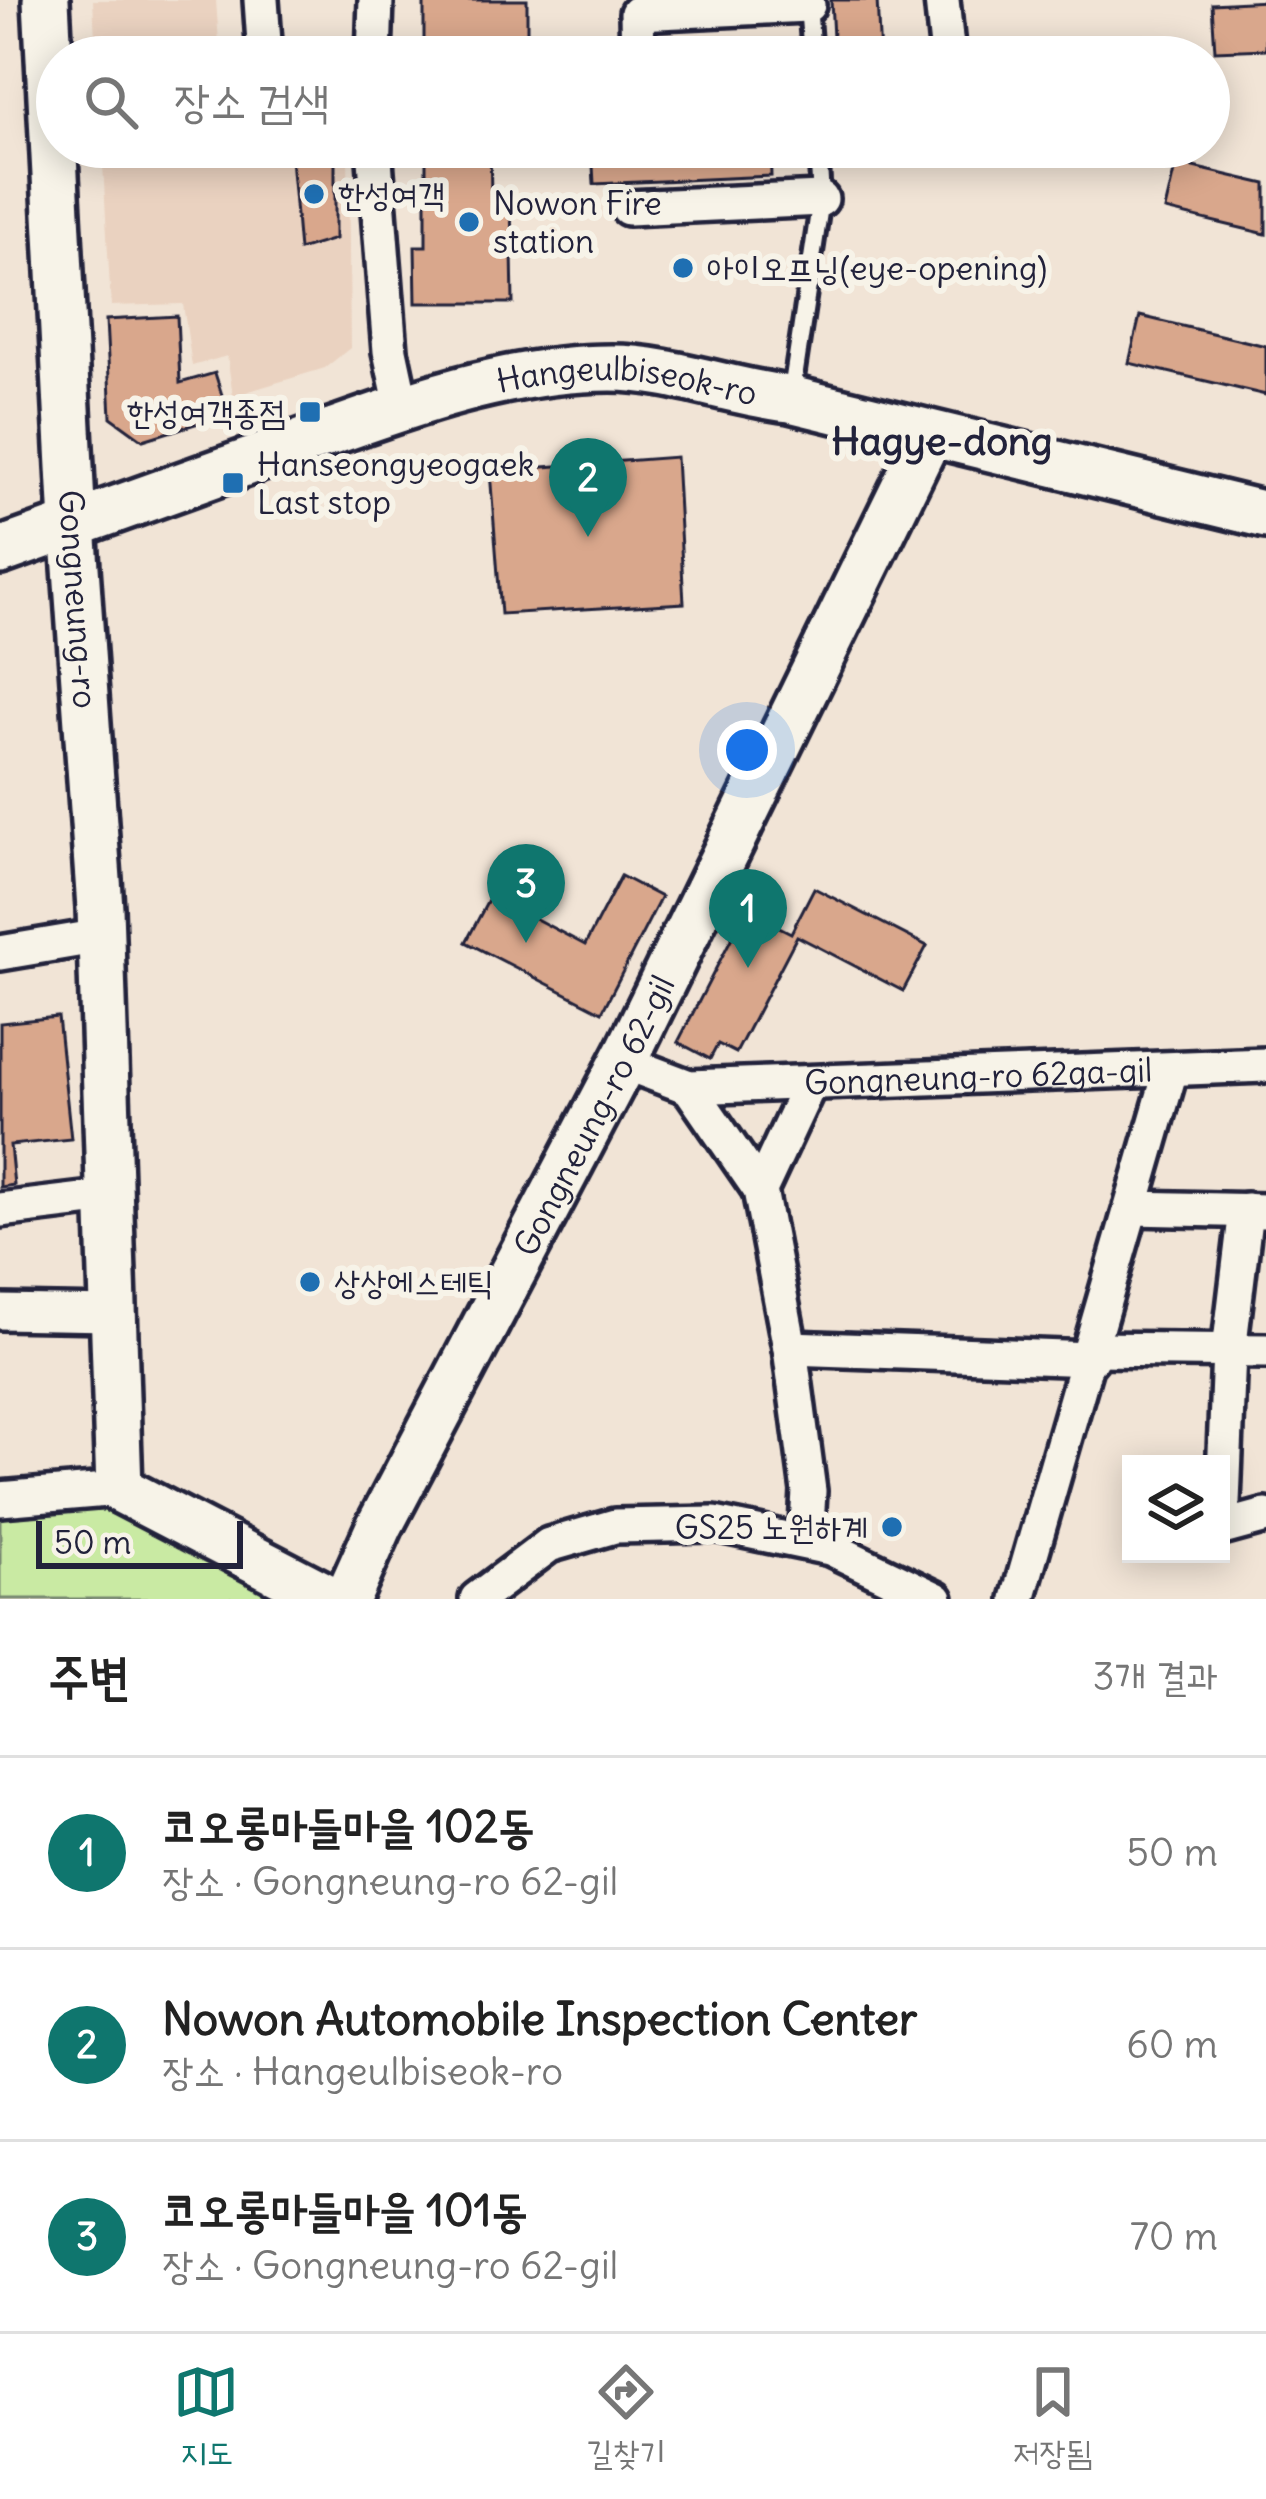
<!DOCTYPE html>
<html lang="ko">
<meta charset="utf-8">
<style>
:root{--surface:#fff;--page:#f2f2f2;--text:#222;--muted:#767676;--line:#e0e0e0;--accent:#0f766e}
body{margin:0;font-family:Delius,"Poor Story",sans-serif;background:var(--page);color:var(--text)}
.controls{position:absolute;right:36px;bottom:36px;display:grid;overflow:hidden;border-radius:0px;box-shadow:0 6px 30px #0003}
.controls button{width:108px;height:108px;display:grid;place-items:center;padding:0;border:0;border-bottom:3px solid var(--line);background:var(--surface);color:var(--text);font:60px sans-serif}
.scale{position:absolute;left:36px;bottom:30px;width:207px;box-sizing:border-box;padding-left:12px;border:6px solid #22223b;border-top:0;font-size:33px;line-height:42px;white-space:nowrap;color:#22223b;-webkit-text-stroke:9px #f7f3e8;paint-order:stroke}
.you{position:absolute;left:747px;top:750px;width:42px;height:42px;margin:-30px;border:9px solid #fff;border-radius:50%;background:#1a73e8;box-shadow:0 0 0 18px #1a73e833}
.badge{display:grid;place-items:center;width:78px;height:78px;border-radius:50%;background:var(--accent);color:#fff;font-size:39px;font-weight:700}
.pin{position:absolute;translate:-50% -99px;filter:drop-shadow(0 3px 6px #0008)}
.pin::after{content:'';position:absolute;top:63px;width:42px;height:36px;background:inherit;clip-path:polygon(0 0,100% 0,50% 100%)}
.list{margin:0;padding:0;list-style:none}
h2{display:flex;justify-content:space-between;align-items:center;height:156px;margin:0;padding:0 48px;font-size:51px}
h2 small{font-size:39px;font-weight:400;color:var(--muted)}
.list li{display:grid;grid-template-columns:78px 1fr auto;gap:36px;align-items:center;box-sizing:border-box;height:192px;padding:0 48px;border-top:3px solid var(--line)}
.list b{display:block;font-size:45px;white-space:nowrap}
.list p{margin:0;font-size:39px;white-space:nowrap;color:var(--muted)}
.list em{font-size:39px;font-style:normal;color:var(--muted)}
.icon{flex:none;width:66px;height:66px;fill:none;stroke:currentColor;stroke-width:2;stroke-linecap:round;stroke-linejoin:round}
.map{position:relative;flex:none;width:1266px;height:1599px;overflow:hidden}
.search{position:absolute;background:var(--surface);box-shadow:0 6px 30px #0003;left:36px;right:36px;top:36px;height:132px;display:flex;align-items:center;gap:30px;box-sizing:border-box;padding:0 42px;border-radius:66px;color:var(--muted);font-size:45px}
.sheet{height:732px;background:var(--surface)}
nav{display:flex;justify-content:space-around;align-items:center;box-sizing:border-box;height:168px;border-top:3px solid var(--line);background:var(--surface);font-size:33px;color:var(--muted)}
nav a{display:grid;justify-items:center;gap:6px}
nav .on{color:var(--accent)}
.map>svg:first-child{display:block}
.built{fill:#ead2c0}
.green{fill:#c9eaa3;stroke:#76866f;stroke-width:3}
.building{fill:#d9a78c;stroke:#22223b;stroke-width:3}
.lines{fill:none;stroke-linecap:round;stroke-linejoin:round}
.lane-casing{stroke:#22223b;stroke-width:26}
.street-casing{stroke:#22223b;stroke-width:42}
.secondary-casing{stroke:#22223b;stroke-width:54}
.lane{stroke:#f7f3e8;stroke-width:16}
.street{stroke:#f7f3e8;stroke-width:33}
.secondary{stroke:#f7f3e8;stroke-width:45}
.poi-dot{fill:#1f6fb2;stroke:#f7f3e8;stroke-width:4.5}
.labels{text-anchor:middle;stroke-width:12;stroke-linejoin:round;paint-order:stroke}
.poi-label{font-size:33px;fill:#22223b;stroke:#f7f3e8;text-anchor:start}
.street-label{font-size:33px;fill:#22223b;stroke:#f7f3e8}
.quarter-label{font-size:39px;font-weight:bold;fill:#22223b;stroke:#f7f3e8}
</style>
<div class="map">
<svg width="1266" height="1599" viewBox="0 0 1266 1599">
<rect width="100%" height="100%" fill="#f1e4d6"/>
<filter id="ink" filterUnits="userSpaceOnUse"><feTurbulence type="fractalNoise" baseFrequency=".00833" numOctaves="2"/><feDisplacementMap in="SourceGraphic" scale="24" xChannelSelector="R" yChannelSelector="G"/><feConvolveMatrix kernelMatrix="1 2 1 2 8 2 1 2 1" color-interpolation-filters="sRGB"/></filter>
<g filter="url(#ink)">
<path class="built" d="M93,0H216L220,57H96Z
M102,147H348L350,348L325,368L233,396L227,356L192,366L183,304L111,306Z"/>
<path class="green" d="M119,1501L298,1599H0V1511Z"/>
<path class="building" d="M424,0H527V57H501V48H424Z
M831,0H877L880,57H834Z
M1266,1V49L1215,51L1212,4Z
M290,147H335V239L299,250Z
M426,147H490L491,195L511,199L513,303H416L415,246H426Z
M592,147H770L771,176L594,184Z
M1176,163L1266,184V234L1165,210Z
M177,316L180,383L215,373L228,414L143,440L111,417L106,320Z
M1140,316L1266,346V395L1129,363Z
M676,457L684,603L501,614L490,471Z
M621,876L661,897L602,1012L466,942L491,895L585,945Z
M814,888L927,946L903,991L797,936L736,1053L718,1044L710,1059L678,1042L746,910L791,933Z
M58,1017L71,1139L10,1145L14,1185L0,1187V1023Z"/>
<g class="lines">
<g class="lane-casing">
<path id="lane" d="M808,4L812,57
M791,398L821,199L818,147"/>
</g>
<g class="street-casing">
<g id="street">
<path d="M261,0L265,57"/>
<path d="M942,0L948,57"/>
<path d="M374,57L376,0"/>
<path d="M638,57L637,13L808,5"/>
<path d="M374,147L390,351L402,407"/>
<path d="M628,208L821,199"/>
<path d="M0,953L101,936"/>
<path id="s1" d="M623,1062L689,1087L1266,1065"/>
<path d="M689,1087L760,1190"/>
<path d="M1132,1208L1266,1211"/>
<path d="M0,1210L108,1197"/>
<path d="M1246,1210L1229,1351L1222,1528L1266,1516"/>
<path d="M0,1312L112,1314"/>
<path d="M790,1348L1091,1359"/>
<path d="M1093,1349L1266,1351"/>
<path d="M0,1499L119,1489"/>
<path d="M806,1542L809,1491L790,1348L760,1190L809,1085"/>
<path d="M477,1599L549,1545L615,1526L714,1524L830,1548L936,1599"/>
<path d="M1018,1599L1170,1073"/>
</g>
</g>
<g class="secondary-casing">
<g id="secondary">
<path id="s2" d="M46,0L73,525L100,908L119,1489L331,1599"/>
<path id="s3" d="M0,551C95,517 189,483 284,449C388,412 499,368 611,368C672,368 729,392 790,399L1266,515"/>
<path id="s4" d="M347,1599L380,1525L629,1051L930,434"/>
</g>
</g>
<use href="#lane" class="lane"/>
<use href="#street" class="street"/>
<use href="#secondary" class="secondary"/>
</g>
</g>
<g class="poi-dot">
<circle cx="314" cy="194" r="12"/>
<circle cx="469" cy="222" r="12"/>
<circle cx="683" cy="268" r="12"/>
<rect x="298" y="400" width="24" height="24" rx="6"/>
<rect x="221" y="471" width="24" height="24" rx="6"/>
<circle cx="310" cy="1282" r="12"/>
<circle cx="892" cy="1527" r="12"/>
</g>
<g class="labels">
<g class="poi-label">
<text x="338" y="206">한성여객</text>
<text x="493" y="215">Nowon Fire<tspan x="493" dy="38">station</tspan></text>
<text x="707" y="280">아이오프닝(eye-opening)</text>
<text x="286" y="424" text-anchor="end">한성여객종점</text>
<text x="257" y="476">Hanseongyeogaek<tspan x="257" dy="38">Last stop</tspan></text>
<text x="334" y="1294">상상에스테틱</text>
<text x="868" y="1539" text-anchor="end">GS25 노원하계</text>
</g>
<g class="street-label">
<text dy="12" stroke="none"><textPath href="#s3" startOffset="657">Hangeulbiseok-ro</textPath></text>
<text dy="12" stroke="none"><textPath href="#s2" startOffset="600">Gongneung-ro</textPath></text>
<text dy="12" stroke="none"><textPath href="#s1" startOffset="360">Gongneung-ro 62ga-gil</textPath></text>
<text dy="12" stroke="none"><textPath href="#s4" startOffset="543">Gongneung-ro 62-gil</textPath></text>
</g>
<g class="quarter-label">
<text x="942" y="455">Hagye-dong</text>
</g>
</g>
</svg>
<div class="controls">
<button><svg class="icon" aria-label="layers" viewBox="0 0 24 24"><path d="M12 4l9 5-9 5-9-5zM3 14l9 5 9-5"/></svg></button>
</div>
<div class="scale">50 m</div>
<div class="you"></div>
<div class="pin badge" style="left:748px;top:968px">1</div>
<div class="pin badge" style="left:588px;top:537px">2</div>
<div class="pin badge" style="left:526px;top:943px">3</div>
<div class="search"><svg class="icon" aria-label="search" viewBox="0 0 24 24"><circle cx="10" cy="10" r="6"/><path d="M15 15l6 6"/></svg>장소 검색</div>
</div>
<section class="sheet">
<h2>주변<small>3개 결과</small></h2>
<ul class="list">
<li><span class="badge">1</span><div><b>코오롱마들마을 102동</b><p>장소 · Gongneung-ro 62-gil</p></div><em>50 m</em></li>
<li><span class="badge">2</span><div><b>Nowon Automobile Inspection Center</b><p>장소 · Hangeulbiseok-ro</p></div><em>60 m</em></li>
<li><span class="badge">3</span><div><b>코오롱마들마을 101동</b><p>장소 · Gongneung-ro 62-gil</p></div><em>70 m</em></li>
</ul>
</section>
<nav>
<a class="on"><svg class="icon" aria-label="map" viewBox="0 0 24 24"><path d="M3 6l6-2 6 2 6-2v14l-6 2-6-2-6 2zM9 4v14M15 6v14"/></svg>지도</a>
<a><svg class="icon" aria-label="directions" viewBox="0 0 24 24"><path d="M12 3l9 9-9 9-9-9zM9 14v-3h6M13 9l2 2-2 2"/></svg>길찾기</a>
<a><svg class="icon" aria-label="saved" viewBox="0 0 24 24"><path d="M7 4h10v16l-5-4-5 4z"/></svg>저장됨</a>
</nav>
